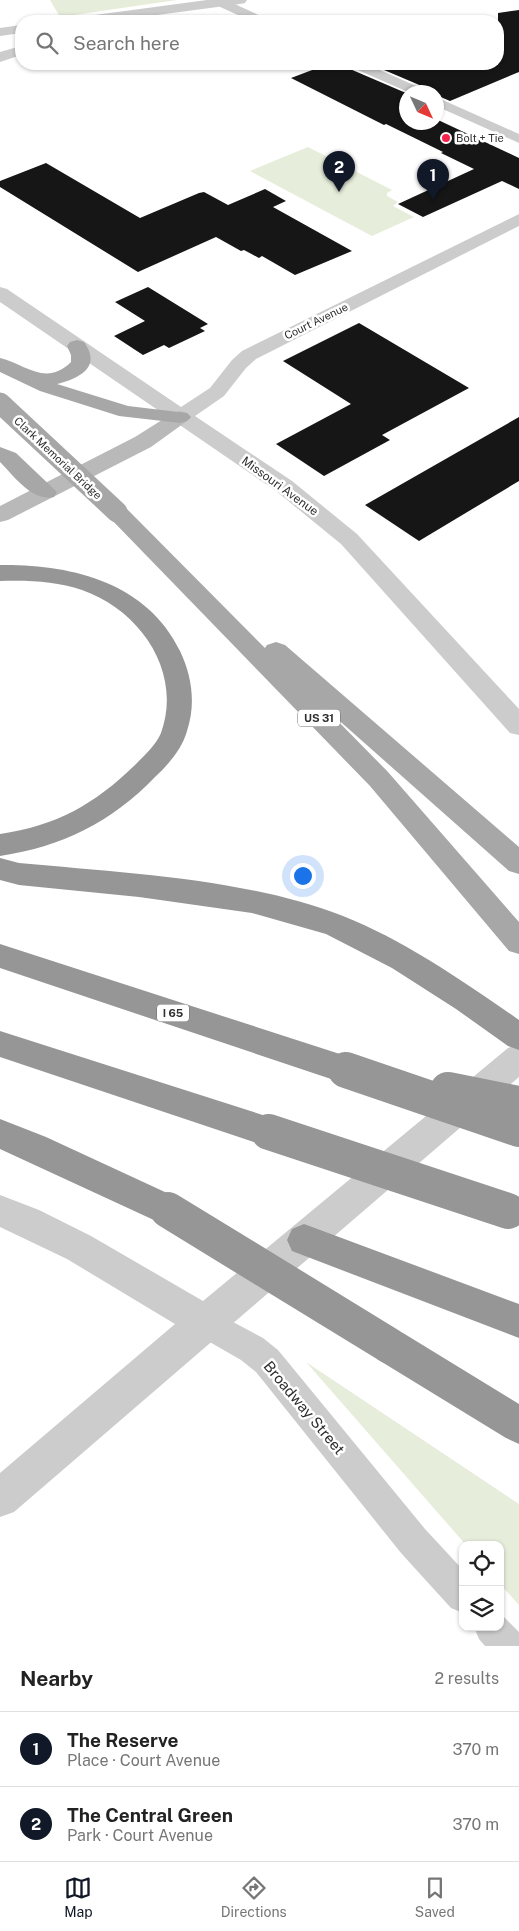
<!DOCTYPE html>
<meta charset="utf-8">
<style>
:root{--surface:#fff;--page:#f2f2f2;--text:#222;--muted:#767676;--line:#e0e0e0;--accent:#111827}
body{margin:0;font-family:"Public Sans",sans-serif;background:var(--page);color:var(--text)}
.controls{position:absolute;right:15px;bottom:15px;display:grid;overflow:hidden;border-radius:10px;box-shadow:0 1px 4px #0004}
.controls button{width:45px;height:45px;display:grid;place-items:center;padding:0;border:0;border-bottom:1px solid var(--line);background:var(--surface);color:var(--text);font:25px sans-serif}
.compass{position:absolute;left:399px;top:85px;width:45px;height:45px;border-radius:50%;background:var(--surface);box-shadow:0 1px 4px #0004;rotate:134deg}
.you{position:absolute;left:302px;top:875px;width:18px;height:18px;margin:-12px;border:4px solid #fff;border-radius:50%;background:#1a73e8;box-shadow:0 0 0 8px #1a73e833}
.badge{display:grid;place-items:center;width:32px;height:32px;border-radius:50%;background:var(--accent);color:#fff;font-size:16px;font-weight:700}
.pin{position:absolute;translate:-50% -41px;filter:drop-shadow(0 1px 2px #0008)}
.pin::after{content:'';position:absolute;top:26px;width:18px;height:15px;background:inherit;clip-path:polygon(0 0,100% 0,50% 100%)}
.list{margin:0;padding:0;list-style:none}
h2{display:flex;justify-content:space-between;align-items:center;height:65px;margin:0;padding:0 20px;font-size:21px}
h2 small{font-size:16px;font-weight:400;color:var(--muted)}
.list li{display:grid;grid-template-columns:32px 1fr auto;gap:15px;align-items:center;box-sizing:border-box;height:75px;padding:0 20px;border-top:1px solid var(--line)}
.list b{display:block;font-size:19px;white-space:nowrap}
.list p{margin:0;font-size:16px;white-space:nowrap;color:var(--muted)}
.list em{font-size:16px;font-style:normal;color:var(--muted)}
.icon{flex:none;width:28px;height:28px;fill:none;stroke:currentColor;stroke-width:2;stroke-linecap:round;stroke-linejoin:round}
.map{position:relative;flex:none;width:519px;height:1646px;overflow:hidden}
.search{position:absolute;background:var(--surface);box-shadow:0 1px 4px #0004;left:15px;right:15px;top:15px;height:55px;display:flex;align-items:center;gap:12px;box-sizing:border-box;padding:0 18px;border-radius:20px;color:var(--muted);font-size:19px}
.sheet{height:215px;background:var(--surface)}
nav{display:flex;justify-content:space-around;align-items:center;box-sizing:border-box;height:70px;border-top:1px solid var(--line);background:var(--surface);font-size:14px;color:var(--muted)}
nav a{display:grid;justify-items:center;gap:2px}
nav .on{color:var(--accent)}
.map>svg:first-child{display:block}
.green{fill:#e7eddb}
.building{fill:#161616}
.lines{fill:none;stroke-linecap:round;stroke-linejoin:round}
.minor{fill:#ccc;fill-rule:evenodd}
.tertiary{fill:#ccc;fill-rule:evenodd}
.secondary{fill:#b9b9b9;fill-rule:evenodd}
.primary{fill:#a7a7a7;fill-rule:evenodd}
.motorway{fill:#969696;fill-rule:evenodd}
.primary-bridge{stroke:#a7a7a7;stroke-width:21}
.motorway-bridge{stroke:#969696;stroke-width:36}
.poi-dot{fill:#f5214b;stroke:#fff;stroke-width:2}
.labels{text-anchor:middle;stroke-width:5;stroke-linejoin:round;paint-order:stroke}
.far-poi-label{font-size:11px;fill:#2f2f2f;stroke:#fff;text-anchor:start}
.far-street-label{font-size:11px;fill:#2f2f2f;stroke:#fff}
.shield{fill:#fff;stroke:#6d6d6d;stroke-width:1}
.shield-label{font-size:11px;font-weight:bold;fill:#2f2f2f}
.street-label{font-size:12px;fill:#2f2f2f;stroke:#fff}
.near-street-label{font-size:15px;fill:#2f2f2f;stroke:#fff}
</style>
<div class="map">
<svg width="519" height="1646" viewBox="0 0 519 1646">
<rect width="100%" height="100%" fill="#fff"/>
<path class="green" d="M50,0H177L60,17Z
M308,147L392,190L387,193V196L398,202L393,206L414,217L372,236L250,171Z
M306,1362L519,1504V1605L500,1584V1545H466Z"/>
<path class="building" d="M519,10V72L450,101L436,95V92H427L424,87L370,64H498V13Z
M328,64H348L350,69L406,93V122H436V119L519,158V189L502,181L423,217L398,204L474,169L441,153L443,152L386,124L384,125L291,78Z
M46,163L140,218L199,193L204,192L228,205L265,189L286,201L273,207L352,251L295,275L262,256L259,258L244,250L241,251L216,237L138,272L0,187V181Z
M148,287L208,324L200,328L205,331L169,348L164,345L143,355L114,336L145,321L115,302Z
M359,323L469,388L382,435L390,440L324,476L276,444L351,404L283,361Z
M519,417V481L419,541L365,505Z"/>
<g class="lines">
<path class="minor" d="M218,0H226L265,18L267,21H251L218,6L216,3Z
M350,64H366L423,89L425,92H408L351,67Z
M436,97L519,134V143L436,106Z
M205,1307L263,1338L278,1350L425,1529L463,1570V1613L451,1608L401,1553L256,1372L241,1360L194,1333L190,1322L194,1311Z
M500,1613L519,1632V1646H485L479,1639L474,1627H500Z"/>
<path class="tertiary" d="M207,0H247L245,3L240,4L112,21H73L75,18L80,17Z
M21,25V33L0,36V28Z
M21,46V55L0,62V52Z
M519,214V226L256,359L246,368L224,396L195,416L292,481L357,534L519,709V735L510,733L341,544L276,491L0,302V287L7,289L181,407L210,388L232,360L242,351Z
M519,1044V1077L14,1512L0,1517V1473L175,1324L67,1259L0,1227V1195L39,1210L91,1236L203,1301L508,1048Z"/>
<path class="secondary" d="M180,411L187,413L191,417L187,421L151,447L8,520L0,522V506L135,437L173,413Z"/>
<path class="primary" d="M77,340L84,342C102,367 80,378 57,384L128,406L187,413L191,417L187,421L180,423L119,416L40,391L0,372V358C25,364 46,387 71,362V355L67,346L70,342Z
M0,447L16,453L57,492L54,497C32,502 14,476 0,462Z
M117,505L125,507L265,648L267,645L276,642L285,645L519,847V874L509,871L325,708L388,772L519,922V954L509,951L370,786L109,517L106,512L109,507Z"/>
<path class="motorway" d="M0,565C70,564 147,582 180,651C192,676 196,704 187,731C182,749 168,765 155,777C112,822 61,847 0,856V834C56,826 95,804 135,765C144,756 156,745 161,733C183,672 140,610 82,590C56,581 27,580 0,581Z
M0,858L19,863C125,873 244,878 343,916C404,940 466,983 519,1020V1050L508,1046L456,1009L392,968L326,934L252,913L139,897L19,885L0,880Z
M0,944L346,1056L357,1060L362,1070L357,1080L346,1084L0,968Z
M0,1031L269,1117L280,1122L285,1132L280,1142L269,1147L0,1057Z
M0,1119L46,1137L180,1199L185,1210L180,1221L168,1226L156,1221L0,1149Z
M304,1224L519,1304V1338L292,1251L287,1240L292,1229Z
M390,1328L403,1333L519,1404V1444L506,1438L377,1359L372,1346L377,1333Z"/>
<path class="primary-bridge" d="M0,403L117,512"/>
<path class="motorway-bridge" d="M346,1070L519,1129
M448,1090L519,1104
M269,1132L508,1211
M168,1210L390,1346"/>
</g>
<circle class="poi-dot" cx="446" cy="138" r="5"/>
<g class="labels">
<g class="far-poi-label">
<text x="456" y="142">Bolt + Tie</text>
</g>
<g class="far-street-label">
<text transform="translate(316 321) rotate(-26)" y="4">Court Avenue</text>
<text transform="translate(58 458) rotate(43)" y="4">Clark Memorial Bridge</text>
</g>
<g class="shield">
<rect x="298" y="709.5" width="42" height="17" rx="4"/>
<rect x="157" y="1004.5" width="32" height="17" rx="4"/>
</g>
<g class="shield-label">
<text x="319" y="722">US 31</text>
<text x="173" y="1017">I 65</text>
</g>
<g class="street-label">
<text transform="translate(280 486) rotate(36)" y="4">Missouri Avenue</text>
</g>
<g class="near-street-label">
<text transform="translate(304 1408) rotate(50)" y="5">Broadway Street</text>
</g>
</g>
</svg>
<div class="controls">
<button><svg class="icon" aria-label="locate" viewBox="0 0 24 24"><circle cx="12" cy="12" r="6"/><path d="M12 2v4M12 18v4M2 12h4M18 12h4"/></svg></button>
<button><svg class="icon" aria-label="layers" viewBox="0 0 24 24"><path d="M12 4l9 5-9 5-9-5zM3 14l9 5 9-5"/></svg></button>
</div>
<svg class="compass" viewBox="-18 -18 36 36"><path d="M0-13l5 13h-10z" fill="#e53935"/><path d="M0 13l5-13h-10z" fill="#767676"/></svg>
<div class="you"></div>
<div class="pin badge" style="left:433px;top:200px">1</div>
<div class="pin badge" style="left:339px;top:192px">2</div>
<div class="search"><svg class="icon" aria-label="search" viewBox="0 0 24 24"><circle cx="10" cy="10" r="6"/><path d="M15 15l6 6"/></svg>Search here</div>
</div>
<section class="sheet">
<h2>Nearby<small>2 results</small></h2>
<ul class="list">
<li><span class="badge">1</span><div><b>The Reserve</b><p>Place · Court Avenue</p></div><em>370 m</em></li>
<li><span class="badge">2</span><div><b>The Central Green</b><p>Park · Court Avenue</p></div><em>370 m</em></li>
</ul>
</section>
<nav>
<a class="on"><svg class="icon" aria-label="map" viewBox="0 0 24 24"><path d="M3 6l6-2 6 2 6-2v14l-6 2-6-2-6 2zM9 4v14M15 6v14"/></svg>Map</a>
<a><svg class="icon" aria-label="directions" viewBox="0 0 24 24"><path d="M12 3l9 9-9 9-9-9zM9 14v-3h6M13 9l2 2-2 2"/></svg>Directions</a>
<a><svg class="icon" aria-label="saved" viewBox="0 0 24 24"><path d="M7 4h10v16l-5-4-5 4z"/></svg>Saved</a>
</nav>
